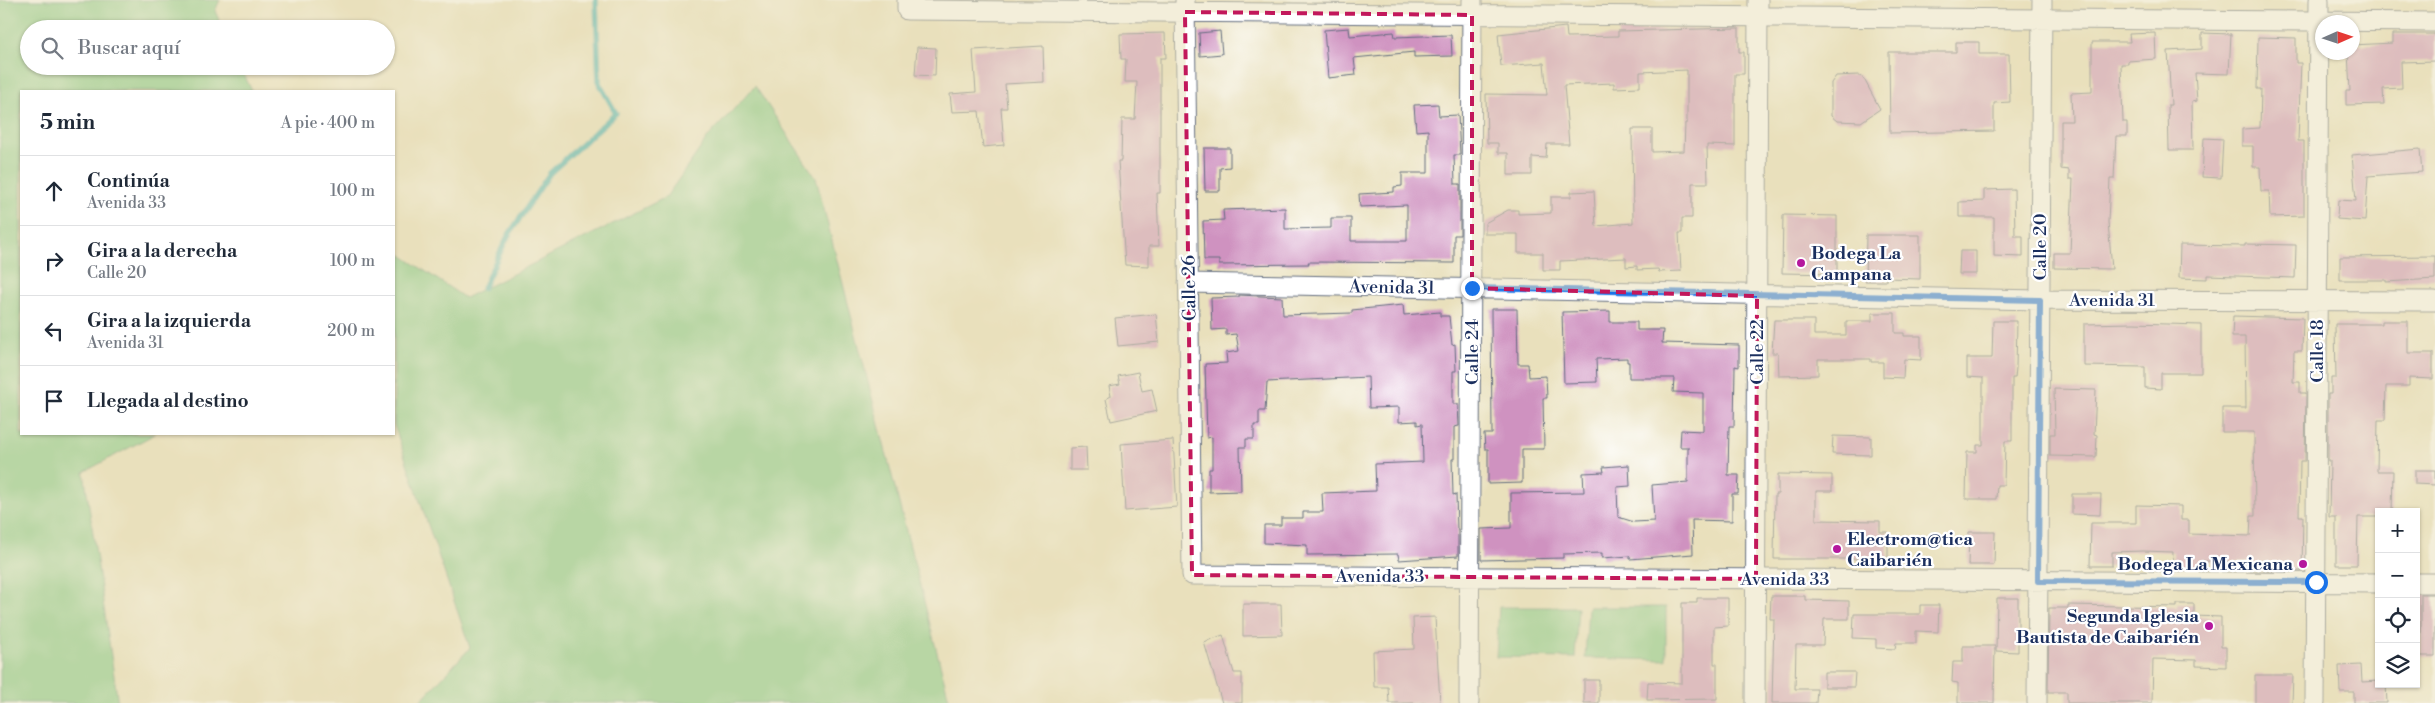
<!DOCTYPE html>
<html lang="es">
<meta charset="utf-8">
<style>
:root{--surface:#fff;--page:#f2f2f3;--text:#1f2937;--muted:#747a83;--line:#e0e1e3}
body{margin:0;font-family:"Libre Bodoni",serif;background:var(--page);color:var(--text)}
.controls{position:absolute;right:15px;bottom:15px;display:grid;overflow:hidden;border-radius:0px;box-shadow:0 1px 4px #0004}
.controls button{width:45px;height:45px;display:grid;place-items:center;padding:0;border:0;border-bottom:1px solid var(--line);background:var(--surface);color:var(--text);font:25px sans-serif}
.compass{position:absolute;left:2315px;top:15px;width:45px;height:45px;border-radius:50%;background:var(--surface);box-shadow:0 1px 4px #0004;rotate:87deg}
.stop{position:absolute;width:15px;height:15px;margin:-11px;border:4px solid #1a73e8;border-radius:50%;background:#fff}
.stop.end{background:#1a73e8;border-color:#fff;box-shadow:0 1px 5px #0008}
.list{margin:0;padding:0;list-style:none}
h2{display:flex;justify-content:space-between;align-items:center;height:65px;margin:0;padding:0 20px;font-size:21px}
h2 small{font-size:16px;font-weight:400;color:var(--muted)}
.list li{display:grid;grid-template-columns:32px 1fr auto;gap:15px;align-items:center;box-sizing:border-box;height:70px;padding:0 20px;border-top:1px solid var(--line)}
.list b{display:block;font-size:19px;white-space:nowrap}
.list p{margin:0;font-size:16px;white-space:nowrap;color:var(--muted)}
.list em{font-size:16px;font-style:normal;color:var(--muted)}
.icon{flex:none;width:28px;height:28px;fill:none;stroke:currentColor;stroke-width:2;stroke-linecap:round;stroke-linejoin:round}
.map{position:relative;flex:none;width:2435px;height:703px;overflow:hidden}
.search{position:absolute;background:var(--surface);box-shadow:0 1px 4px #0004;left:20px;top:20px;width:375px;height:55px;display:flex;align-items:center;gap:12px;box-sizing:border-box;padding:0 18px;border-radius:28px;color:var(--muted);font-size:19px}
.panel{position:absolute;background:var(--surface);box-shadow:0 1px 4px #0004;left:20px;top:90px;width:375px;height:345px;border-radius:0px}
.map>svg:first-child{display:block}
.green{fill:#7dc987;stroke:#4c7c72}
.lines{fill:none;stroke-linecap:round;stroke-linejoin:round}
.stream{stroke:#3caeb4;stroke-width:5.5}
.building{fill:#cf92c0}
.minor-casing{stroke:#636d7f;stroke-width:21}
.minor{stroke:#fff;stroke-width:19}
.route{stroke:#1a73e8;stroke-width:6}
.marked{fill:none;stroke:#c2185b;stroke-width:4;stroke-dasharray:10 6;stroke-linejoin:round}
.poi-dot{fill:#b5179e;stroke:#fff;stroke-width:2}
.labels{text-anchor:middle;stroke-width:4.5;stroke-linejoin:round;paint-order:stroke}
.street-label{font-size:18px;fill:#1b2f5e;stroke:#fff}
.poi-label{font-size:18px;font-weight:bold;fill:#1b2f5e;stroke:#fff;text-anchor:start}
</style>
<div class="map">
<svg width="2435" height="703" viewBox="0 0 2435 703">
<rect width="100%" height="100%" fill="#fff"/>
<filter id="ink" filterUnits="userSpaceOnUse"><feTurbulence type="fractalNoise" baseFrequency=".02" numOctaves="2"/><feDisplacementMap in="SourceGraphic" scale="10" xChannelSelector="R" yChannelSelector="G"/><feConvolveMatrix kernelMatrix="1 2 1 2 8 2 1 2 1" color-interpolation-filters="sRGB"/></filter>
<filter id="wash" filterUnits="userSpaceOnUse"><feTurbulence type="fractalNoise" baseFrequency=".0096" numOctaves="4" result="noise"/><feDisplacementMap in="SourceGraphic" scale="20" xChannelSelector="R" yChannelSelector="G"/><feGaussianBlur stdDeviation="1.12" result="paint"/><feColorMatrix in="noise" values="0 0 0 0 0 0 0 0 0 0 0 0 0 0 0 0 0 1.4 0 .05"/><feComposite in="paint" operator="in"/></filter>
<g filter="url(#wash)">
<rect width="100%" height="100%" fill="#e9e0bc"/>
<path class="green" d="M0,0H220L215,11L223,29H29V66H240L252,91H21V434H155L84,472L118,703H0Z
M755,86L816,178L950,703H418L470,648L394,425V250L465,298L666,197L709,136Z
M1499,607H1578L1575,658L1496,657Z
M1588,607H1666V660L1585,658Z"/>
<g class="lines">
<path class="stream" d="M483,288L508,236L550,173L616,113L599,83L596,0"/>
</g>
<g id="blocks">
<path class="building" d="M1566,27L1567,37L1618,36V31L1739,28V52H1744V74H1735V146L1707,145L1708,183H1692V218H1682V233H1679L1681,271L1659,272L1658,269L1637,270V266L1626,267V258L1560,261V270H1543V253H1518V234H1485V223L1508,210H1518V214L1551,213V197H1571V192L1594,191L1596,226L1633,223L1632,129H1652V152L1684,151L1685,123H1687V70L1640,72V87L1614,88V83L1564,85L1569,144H1547L1546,158L1532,157V175H1508V153H1498V143H1487L1486,94L1547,95L1544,63L1501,66L1498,34Z
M1349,28L1350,36L1394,32L1395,37L1451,35L1452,56L1414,57V52L1354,58L1356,75L1328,78L1324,30Z
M1220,31L1222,54L1200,56L1199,33Z
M1165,33L1166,58H1160V193H1157L1159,246H1149V266L1125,265L1118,161H1121L1122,119H1135L1137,82H1125L1126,59H1121L1120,34Z
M2155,33L2156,59L2128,61V64H2121L2123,122H2127V136H2116L2114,179H2110L2108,222L2112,269L2054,268V253H2070L2073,179H2069V170L2061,169V121H2072L2071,93L2092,92V42H2130L2129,34Z
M2202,33L2231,34L2229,74L2195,73L2197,101L2192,102L2193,150H2169L2168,105H2171L2168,51L2202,49Z
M2393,34H2435V61L2401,62L2402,88L2383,89L2384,104L2346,105V91H2350L2348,52H2352V45L2393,43Z
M2258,37L2296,38V63H2301L2298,141H2304V216L2270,217L2269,191H2261L2260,167H2253V146H2242V129L2260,128L2261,89H2257Z
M1956,42H1979V54H2009L2010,102L1994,103V131L1890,133L1889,52H1956Z
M1043,46L1044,82L1005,84L1007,108H1001L1004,145L983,147L979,111L952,112L950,94L976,92L973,50Z
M917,47L936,48L935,76L915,75Z
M1858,75L1864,79L1880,109L1861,122L1837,121L1831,116V83L1836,76Z
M1438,104L1439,116L1458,115L1460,155H1454L1455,184H1460V235H1454V263L1308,262L1309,264L1219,265V260H1204L1203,221L1224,220L1223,210L1285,208V229L1331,228V218H1351V241H1407V205L1360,207L1359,194L1394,192V187L1402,186V173H1428V130L1416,131L1414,105Z
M2204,138L2223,139L2221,178L2202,177Z
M1204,148H1230V167L1220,168V191H1205Z
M2420,149L2422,172L2368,176L2365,221L2337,219L2338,200L2356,201L2352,155Z
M2014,189L2015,236H2023V257L1994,256V217H1959V202L1984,201V190Z
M1783,215L1837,216V274L1782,273Z
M1866,235H1920V279L1886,278V281H1865Z
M2245,244L2296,245L2295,278L2207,275V279L2179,278L2180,245L2245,246Z
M1960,251H1976V274H1959Z
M2435,256V279L2386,282V280H2340V257Z
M1239,295L1282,297L1283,315L1352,313V310L1403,305L1404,315L1440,312V316H1449L1452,345L1455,344L1456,371H1453V404H1458L1459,426L1454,427V459H1452L1453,495L1456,494L1457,529H1458V556L1399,560L1398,554L1307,555V545L1264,543V525H1281V518H1303V512H1323L1322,493L1376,491L1375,464L1423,462L1422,424L1417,425V421L1399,422V407L1369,408L1368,377L1267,382L1265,411H1259V425H1254V439H1246V447H1240L1241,491L1209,492V469H1212V437L1207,438L1205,364L1227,363L1226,353L1239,351L1236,334L1226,335V329L1212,330L1211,298L1239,297Z
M1491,309H1517L1518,364H1528L1529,377L1546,376L1547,398H1543L1544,449H1522V483L1488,484V449H1485L1484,434H1492Z
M1610,311V322H1637V330H1663L1662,343L1739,345V367L1735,366L1734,426H1729L1728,475H1739L1738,494H1732V521L1692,520L1693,554L1630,559V556L1602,558V553L1563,554V558L1481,560V529L1511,528V493L1584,492L1583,473L1604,472L1603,467L1629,465L1630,486L1617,487L1618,517L1634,522L1654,521L1652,485L1688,482V447H1680L1681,430L1703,431V393L1673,392L1674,378H1629V362H1627V358L1596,359L1597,382L1564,383L1562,312Z
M1872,313H1895V333H1904V336H1921V360L1904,359L1903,378L1883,377V362H1871V359H1818V375L1779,376L1778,353H1772L1774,320H1814V335H1846V321H1872Z
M1156,314L1159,342L1118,346L1115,318Z
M2233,316L2303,318L2302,351H2294L2293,382H2300V393H2306L2305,461H2300L2299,516H2303L2302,571H2250V562L2201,561L2200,571L2172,570L2173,552L2143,551L2112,552V566H2090L2091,523H2136V505L2181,506V520H2189V534L2250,536L2251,516H2255L2254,432H2222V408H2246L2245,337H2232Z
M1993,321H2017L2016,368L2015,378H2012V441H2005L2004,485H1997L1996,499H1966L1967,452H1977V445H1983V378L1967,377V358H1992Z
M2382,321H2408V353H2433V379L2409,378V386H2386L2385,420H2378L2377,471H2393L2392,512H2379V517H2358L2357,565H2336V517H2329L2330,461H2328V394H2331V378H2336L2335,324H2382Z
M2133,323L2201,325V373H2161V389L2145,388V367L2084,366V324Z
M1138,372L1142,391L1152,389L1157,411L1111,421L1106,399L1111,396L1109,386L1120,384L1118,376Z
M2054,389L2096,390L2094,434L2097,435L2096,457L2050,456V434H2055Z
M1833,436L1871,437V455L1832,454Z
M1173,440L1177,507L1125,511L1121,444Z
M1086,447L1087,470H1070V448Z
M2415,470H2435V485L2415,484Z
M1778,474L1832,475V491H1816V520L1880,521V532H1888V559H1774L1775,494H1778Z
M2072,494H2101L2100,515L2072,514Z
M1969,532H1995L1994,565H1968Z
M2421,594H2435V656H2421Z
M1771,596H1805V600L1849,601V619H1824L1823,645H1796L1795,689H1817L1816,703H1772L1774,619H1770Z
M1697,598H1728V626L1714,627V664H1717V699L1647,700L1648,682L1682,683V603H1697Z
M1997,598H2018V652L1996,651Z
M1243,604H1281L1282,635L1243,636Z
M2177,604H2194V616L2221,617V647H2226V667L2196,666V660L2153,659L2152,703H2067V692H2048L2049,608H2068V605L2177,607Z
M1920,605H1939L1938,632L1916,631V643H1896L1895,649L1876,648V639L1853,638L1854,614H1920Z
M1435,617L1440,703H1389L1388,687H1374L1373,651L1414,649L1413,618Z
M1223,635L1234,673H1242V703H1222L1204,642Z
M1963,646H1995L1994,703H1958V683L1952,682L1953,662H1963Z
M2361,665L2362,682L2379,681V684H2386L2387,703H2354V692H2340L2339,666Z
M1824,672H1855L1854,687H1824Z
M2255,675H2293L2292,703H2255Z
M1584,680H1599V703H1584Z"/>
</g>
</g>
<g filter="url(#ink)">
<use href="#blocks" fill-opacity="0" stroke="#636d7f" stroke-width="1"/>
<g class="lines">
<g class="minor-casing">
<path id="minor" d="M907,0V10L2435,22
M1185,0L1192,575L2379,583
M1188,283L2040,300L2435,301
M2416,583H2435
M1469,703L1472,0
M1755,703L1758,0
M2037,703L2042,0
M2315,703L2319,0"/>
</g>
<use href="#minor" class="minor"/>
</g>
</g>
<g class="lines" filter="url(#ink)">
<path class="route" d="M1472,288L2040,300L2038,581L2316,582"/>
</g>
<path d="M0 0H2435V703H0ZM1185,12L1472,15V288L1757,296L1756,579L1192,575Z" fill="#e9e0bc" fill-opacity=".55" fill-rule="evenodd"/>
<path class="marked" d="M1185,12L1472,15V288L1757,296L1756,579L1192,575Z"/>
<g class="poi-dot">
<circle cx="1801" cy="263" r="5"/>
<circle cx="1837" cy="549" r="5"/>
<circle cx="2303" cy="564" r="5"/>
<circle cx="2209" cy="626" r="5"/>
</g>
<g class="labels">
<g class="street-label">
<text transform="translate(2040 247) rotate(-90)" y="6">Calle 20</text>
<text transform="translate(1392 287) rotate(1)" y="6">Avenida 31</text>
<text transform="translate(1189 288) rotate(-91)" y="6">Calle 26</text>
<text x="2112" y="306">Avenida 31</text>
<text transform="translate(2317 351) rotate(-90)" y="6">Calle 18</text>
<text transform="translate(1472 352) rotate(-90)" y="6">Calle 24</text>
<text transform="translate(1757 352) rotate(-90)" y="6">Calle 22</text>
<text x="1380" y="582">Avenida 33</text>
<text x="1785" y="585">Avenida 33</text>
</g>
<g class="poi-label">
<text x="1811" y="259">Bodega La<tspan x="1811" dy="21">Campana</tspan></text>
<text x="1847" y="545">Electrom@tica<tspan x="1847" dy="21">Caibarién</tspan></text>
<text x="2293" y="570" text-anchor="end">Bodega La Mexicana</text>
<text x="2199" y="622" text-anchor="end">Segunda Iglesia<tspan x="2199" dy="21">Bautista de Caibarién</tspan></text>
</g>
</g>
</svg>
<div class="controls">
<button>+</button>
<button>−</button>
<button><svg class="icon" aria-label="locate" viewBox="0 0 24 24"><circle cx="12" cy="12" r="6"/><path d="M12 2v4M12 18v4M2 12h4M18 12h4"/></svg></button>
<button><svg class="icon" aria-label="layers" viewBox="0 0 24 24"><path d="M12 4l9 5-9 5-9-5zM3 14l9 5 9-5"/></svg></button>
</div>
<svg class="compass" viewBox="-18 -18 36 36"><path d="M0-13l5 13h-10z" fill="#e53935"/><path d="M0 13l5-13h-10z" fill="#747a83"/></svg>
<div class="stop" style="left:2316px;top:582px"></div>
<div class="stop end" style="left:1472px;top:288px"></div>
<div class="search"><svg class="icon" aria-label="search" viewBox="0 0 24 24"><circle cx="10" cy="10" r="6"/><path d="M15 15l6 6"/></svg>Buscar aquí</div>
<section class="panel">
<h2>5 min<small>A pie · 400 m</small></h2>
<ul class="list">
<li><svg class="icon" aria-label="ahead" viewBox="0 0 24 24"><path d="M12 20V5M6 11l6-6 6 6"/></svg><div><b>Continúa</b><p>Avenida 33</p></div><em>100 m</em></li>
<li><svg class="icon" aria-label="right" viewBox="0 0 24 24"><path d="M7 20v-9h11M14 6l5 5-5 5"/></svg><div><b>Gira a la derecha</b><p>Calle 20</p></div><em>100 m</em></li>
<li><svg class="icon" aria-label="left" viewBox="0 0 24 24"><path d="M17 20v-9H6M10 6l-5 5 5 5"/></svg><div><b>Gira a la izquierda</b><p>Avenida 31</p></div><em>200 m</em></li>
<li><svg class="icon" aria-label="arrive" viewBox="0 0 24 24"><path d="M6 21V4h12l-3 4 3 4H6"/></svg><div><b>Llegada al destino</b></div></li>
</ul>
</section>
</div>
